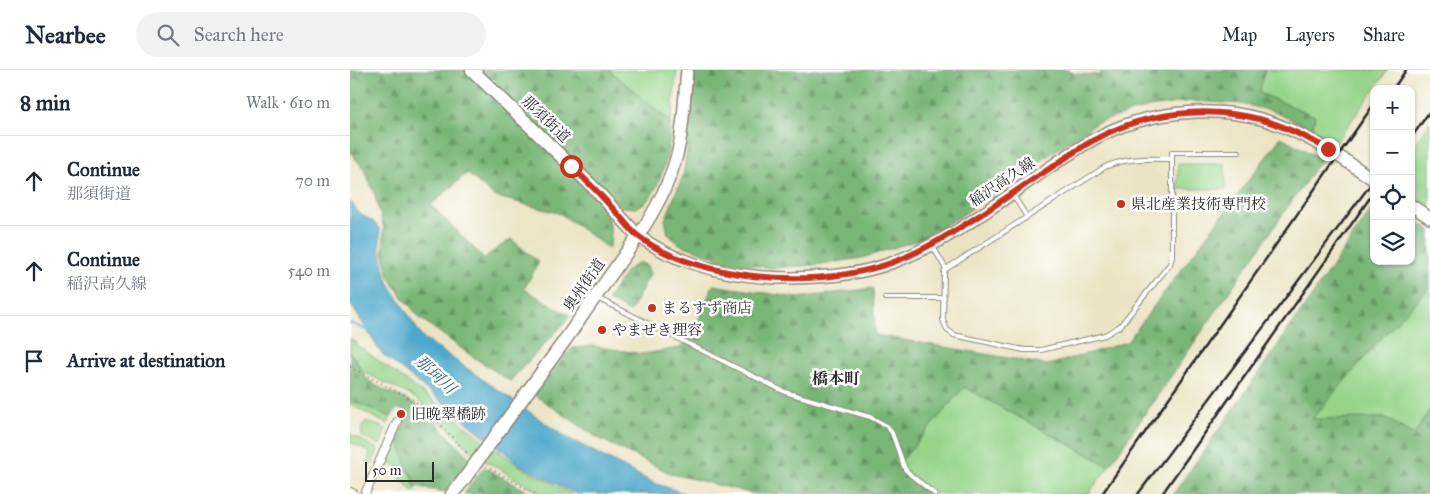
<!DOCTYPE html>
<meta charset="utf-8">
<style>
:root{--surface:#fff;--page:#f2f2f3;--text:#1f2937;--muted:#747a83;--line:#e0e1e3}
body{margin:0;font-family:"IM FELL Great Primer","Noto Serif JP",serif;background:var(--page);color:var(--text)}
.controls{position:absolute;right:15px;top:15px;display:grid;overflow:hidden;border-radius:10px;box-shadow:0 1px 4px #0004}
.controls button{width:45px;height:45px;display:grid;place-items:center;padding:0;border:0;border-bottom:1px solid var(--line);background:var(--surface);color:var(--text);font:25px sans-serif}
.scale{position:absolute;left:15px;bottom:12px;width:69px;box-sizing:border-box;padding-left:5px;border:2px solid #2b2b2b;border-top:0;font-size:14px;line-height:18px;white-space:nowrap;color:#2b2b2b;-webkit-text-stroke:4px #fff;paint-order:stroke}
.stop{position:absolute;width:15px;height:15px;margin:-11px;border:4px solid #c8321e;border-radius:50%;background:#fff}
.stop.end{background:#c8321e;border-color:#fff;box-shadow:0 1px 5px #0008}
.list{margin:0;padding:0;list-style:none}
h2{display:flex;justify-content:space-between;align-items:center;height:65px;margin:0;padding:0 20px;font-size:21px}
h2 small{font-size:16px;font-weight:400;color:var(--muted)}
.list li{display:grid;grid-template-columns:32px 1fr auto;gap:15px;align-items:center;box-sizing:border-box;height:90px;padding:0 20px;border-top:1px solid var(--line)}
.list b{display:block;font-size:19px;white-space:nowrap}
.list p{margin:0;font-size:16px;white-space:nowrap;color:var(--muted)}
.list em{font-size:16px;font-style:normal;color:var(--muted)}
.icon{flex:none;width:28px;height:28px;fill:none;stroke:currentColor;stroke-width:2;stroke-linecap:round;stroke-linejoin:round}
.map{position:relative;flex:none;width:1080px;height:424px;overflow:hidden}
header{display:flex;align-items:center;gap:30px;box-sizing:border-box;height:70px;padding:0 25px;background:var(--surface);border-bottom:1px solid var(--line)}
header strong{font-size:24px}
nav{display:flex;gap:28px;margin-inline-start:auto;font-size:18px}
.search{width:350px;height:45px;background:var(--page);display:flex;align-items:center;gap:12px;box-sizing:border-box;padding:0 18px;border-radius:28px;color:var(--muted);font-size:19px}
main{display:flex}
aside{flex:1;background:var(--surface)}
.map>svg:first-child{display:block}
.green{fill:#96d48a;stroke:#60805a}
.forest{fill:url(#forest-firs);stroke:#527050}
.water{fill:#4da7ca;stroke:#3c697a}
.lines{fill:none;stroke-linecap:round;stroke-linejoin:round}
.stream{stroke:#4da7ca;stroke-width:2.5}
.service-casing{stroke:#8b8878;stroke-width:6}
.minor-casing{stroke:#8b8878;stroke-width:10}
.secondary-casing{stroke:#8b8878;stroke-width:14}
.primary-casing{stroke:#8b8878;stroke-width:15}
.path{stroke:#8b8878;stroke-width:2;stroke-dasharray:1 4;stroke-linecap:butt}
.service{stroke:#fff;stroke-width:4}
.minor{stroke:#fff;stroke-width:8}
.secondary{stroke:#fff;stroke-width:11}
.primary{stroke:#fff;stroke-width:12}
.rail{stroke:#2b2b2b;stroke-width:2.5}
.primary-bridge-casing{stroke:#8b8878;stroke-width:15;stroke-linecap:butt}
.primary-bridge{stroke:#fff;stroke-width:12}
.route{stroke:#c8321e;stroke-width:6}
.poi-dot{fill:#c8321e;stroke:#fff;stroke-width:2}
.labels{text-anchor:middle;stroke-width:5;stroke-linejoin:round;paint-order:stroke}
.street-label{font-size:15px;fill:#2b2b2b;stroke:#fff}
.poi-label{font-size:15px;fill:#2b2b2b;stroke:#fff;text-anchor:start}
.water-label{font-size:16px;font-style:italic;fill:#3a6373;stroke:#fff}
.neighbourhood-label{font-size:16px;font-weight:bold;fill:#2b2b2b;stroke:#fff}
</style>
<header>
<strong>Nearbee</strong>
<div class="search"><svg class="icon" aria-label="search" viewBox="0 0 24 24"><circle cx="10" cy="10" r="6"/><path d="M15 15l6 6"/></svg>Search here</div>
<nav><a>Map</a><a>Layers</a><a>Share</a></nav>
</header>
<main>
<aside>
<h2>8 min<small>Walk · 610 m</small></h2>
<ul class="list">
<li><svg class="icon" aria-label="ahead" viewBox="0 0 24 24"><path d="M12 20V5M6 11l6-6 6 6"/></svg><div><b>Continue</b><p>那須街道</p></div><em>70 m</em></li>
<li><svg class="icon" aria-label="ahead" viewBox="0 0 24 24"><path d="M12 20V5M6 11l6-6 6 6"/></svg><div><b>Continue</b><p>稲沢高久線</p></div><em>540 m</em></li>
<li><svg class="icon" aria-label="arrive" viewBox="0 0 24 24"><path d="M6 21V4h12l-3 4 3 4H6"/></svg><div><b>Arrive at destination</b></div></li>
</ul>
</aside>
<div class="map">
<svg width="1080" height="424" viewBox="0 0 1080 424">
<defs>
<pattern id="forest-firs" width="22" height="20" patternUnits="userSpaceOnUse" patternTransform="scale(1.25)"><rect width="22" height="20" fill="#78b676"/><path d="M5 1l3.5 6h-7zM16 11l3.5 6h-7z" fill="#639461"/></pattern>
</defs>
<rect width="100%" height="100%" fill="#fff"/>
<filter id="ink" filterUnits="userSpaceOnUse"><feTurbulence type="fractalNoise" baseFrequency=".02" numOctaves="2"/><feDisplacementMap in="SourceGraphic" scale="10" xChannelSelector="R" yChannelSelector="G"/><feConvolveMatrix kernelMatrix="1 2 1 2 8 2 1 2 1" color-interpolation-filters="sRGB"/></filter>
<filter id="wash" filterUnits="userSpaceOnUse"><feTurbulence type="fractalNoise" baseFrequency=".0096" numOctaves="4" result="noise"/><feDisplacementMap in="SourceGraphic" scale="20" xChannelSelector="R" yChannelSelector="G"/><feGaussianBlur stdDeviation="1.12" result="paint"/><feColorMatrix in="noise" values="0 0 0 0 0 0 0 0 0 0 0 0 0 0 0 0 0 1.4 0 .05"/><feComposite in="paint" operator="in"/></filter>
<g filter="url(#wash)">
<rect width="100%" height="100%" fill="#ebe4c4"/>
<path class="green" d="M259,0H327L321,52Z
M915,0H1038L986,72L962,59L965,46L909,23Z
M1080,52V137L1061,124V79Z
M828,94H875L876,119H828Z
M1080,217V339L1064,366L1036,348L961,349L1033,266Z
M0,268L11,278L82,330L134,371L171,397L223,424H192L124,384L70,332L60,325L12,301L5,288L0,283Z
M614,317L759,396L738,424H584L546,397Z
M0,330L41,347L38,354C24,348 13,341 0,334Z
M16,351L36,359L30,375L12,366C10,359 12,356 16,351Z
M0,364L28,379L22,395L17,392L20,382L0,372Z
M48,368L58,400L63,407V414L67,417L64,422L51,410L52,400L39,391Z"/>
<path class="forest" d="M0,0H259L321,52C320,78 315,107 299,129C296,133 290,135 286,138L273,137L243,113L260,154L261,169L259,179L211,144L144,126L117,103L81,135L134,188L161,169L189,192L174,219L221,246L160,311L119,284L70,248L51,225L39,207L33,183L34,159L24,122L14,99L0,82Z
M345,0H718L725,4L749,5L752,0H915L909,23L965,46L962,59L920,40L891,34L841,31L799,37L746,53L611,146L568,170L512,188L465,195L421,198L375,191L329,174L318,164L315,150L333,105L337,82Z
M931,67L971,89L759,396L614,317L546,397L584,424H405L322,404L248,368L183,324L222,278L243,276L293,284L329,278L340,270L363,215L448,228L523,218L525,265L698,295L777,272Z
M1024,136V191H1061V146L1080,160V217L1033,266L962,349L1036,348L1064,365L1080,339V424H823L887,334Z
M290,192L297,196L300,204L280,242L257,230L276,201Z
M0,283C8,290 9,301 17,309C32,322 52,325 68,336C88,350 102,372 120,388L95,422C87,420 69,418 63,414V407L58,400L48,368L58,342L47,338L41,347L0,330Z
M134,397L182,424H114Z"/>
<path class="water" d="M0,131L10,144L23,151L30,159V180L37,210L72,267L214,366L304,413L337,424H227L170,395L31,283L0,233Z"/>
<g class="lines">
<path class="stream" d="M0,253L19,261"/>
</g>
</g>
<g filter="url(#ink)">
<g class="lines">
<g class="service-casing">
<path id="service" d="M822,89C799,89 777,87 755,97L596,199L594,202L593,250L597,260L604,265L674,280H691L755,265L770,256L820,194L822,187V82H889
M663,125L677,147
M582,175L596,199
M247,228L435,322L520,347L537,356L542,363L555,399L562,406L585,424
M535,228H594"/>
</g>
<g class="minor-casing">
<path id="minor" d="M0,422L4,424
M15,424L47,352"/>
</g>
<g class="secondary-casing">
<path id="secondary" d="M337,0C334,28 334,58 327,85C319,115 305,141 288,166C302,175 317,185 334,190C368,203 405,208 441,208C475,207 511,205 544,192C618,164 677,107 746,68C794,42 859,35 911,49C953,61 988,85 1024,110
M1061,135L1080,148"/>
</g>
<g class="primary-casing">
<path id="primary" d="M122,0L245,119L288,166L215,270
M102,424L112,412"/>
</g>
<path class="path" d="M0,297L63,330L78,341L119,385
M136,396L186,424"/>
<use href="#service" class="service"/>
<use href="#minor" class="minor"/>
<use href="#secondary" class="secondary"/>
<use href="#primary" class="primary"/>
<path class="rail" d="M1043,19L1056,0
M1061,68L1080,41
M752,424L1024,34
M788,424L1024,110
M812,424L1024,122"/>
<g class="primary-bridge-casing">
<path id="primary-bridge" d="M112,412L215,270"/>
</g>
<use href="#primary-bridge" class="primary-bridge"/>
</g>
</g>
<g class="lines" filter="url(#ink)">
<path class="route" d="M221,96C236,110 251,125 265,141C273,149 280,160 288,166C320,191 364,201 403,206C449,211 497,208 541,193C575,181 608,159 638,140C660,125 682,110 705,95C719,86 733,75 748,68C796,42 856,36 909,49C933,55 956,67 978,79"/>
</g>
<g class="poi-dot">
<circle cx="771" cy="134" r="5"/>
<circle cx="302" cy="238" r="5"/>
<circle cx="252" cy="260" r="5"/>
<circle cx="51" cy="344" r="5"/>
</g>
<g class="labels">
<g class="street-label">
<text transform="translate(196 49) rotate(44)" y="5">那須街道</text>
<text transform="translate(652 112) rotate(-34)" y="5">稲沢高久線</text>
<text transform="translate(234 215) rotate(-55)" y="5">奥州街道</text>
</g>
<g class="poi-label">
<text x="781" y="139">県北産業技術専門校</text>
<text x="312" y="243">まるすず商店</text>
<text x="262" y="265">やまぜき理容</text>
<text x="61" y="349">旧晩翠橋跡</text>
</g>
<g class="water-label">
<text transform="translate(86 304) rotate(43)" y="6">那珂川</text>
</g>
<g class="neighbourhood-label">
<text x="486" y="314">橋本町</text>
</g>
</g>
</svg>
<div class="controls">
<button>+</button>
<button>−</button>
<button><svg class="icon" aria-label="locate" viewBox="0 0 24 24"><circle cx="12" cy="12" r="6"/><path d="M12 2v4M12 18v4M2 12h4M18 12h4"/></svg></button>
<button><svg class="icon" aria-label="layers" viewBox="0 0 24 24"><path d="M12 4l9 5-9 5-9-5zM3 14l9 5 9-5"/></svg></button>
</div>
<div class="scale">50 m</div>
<div class="stop" style="left:221px;top:96px"></div>
<div class="stop end" style="left:978px;top:79px"></div>
</div>
</main>
